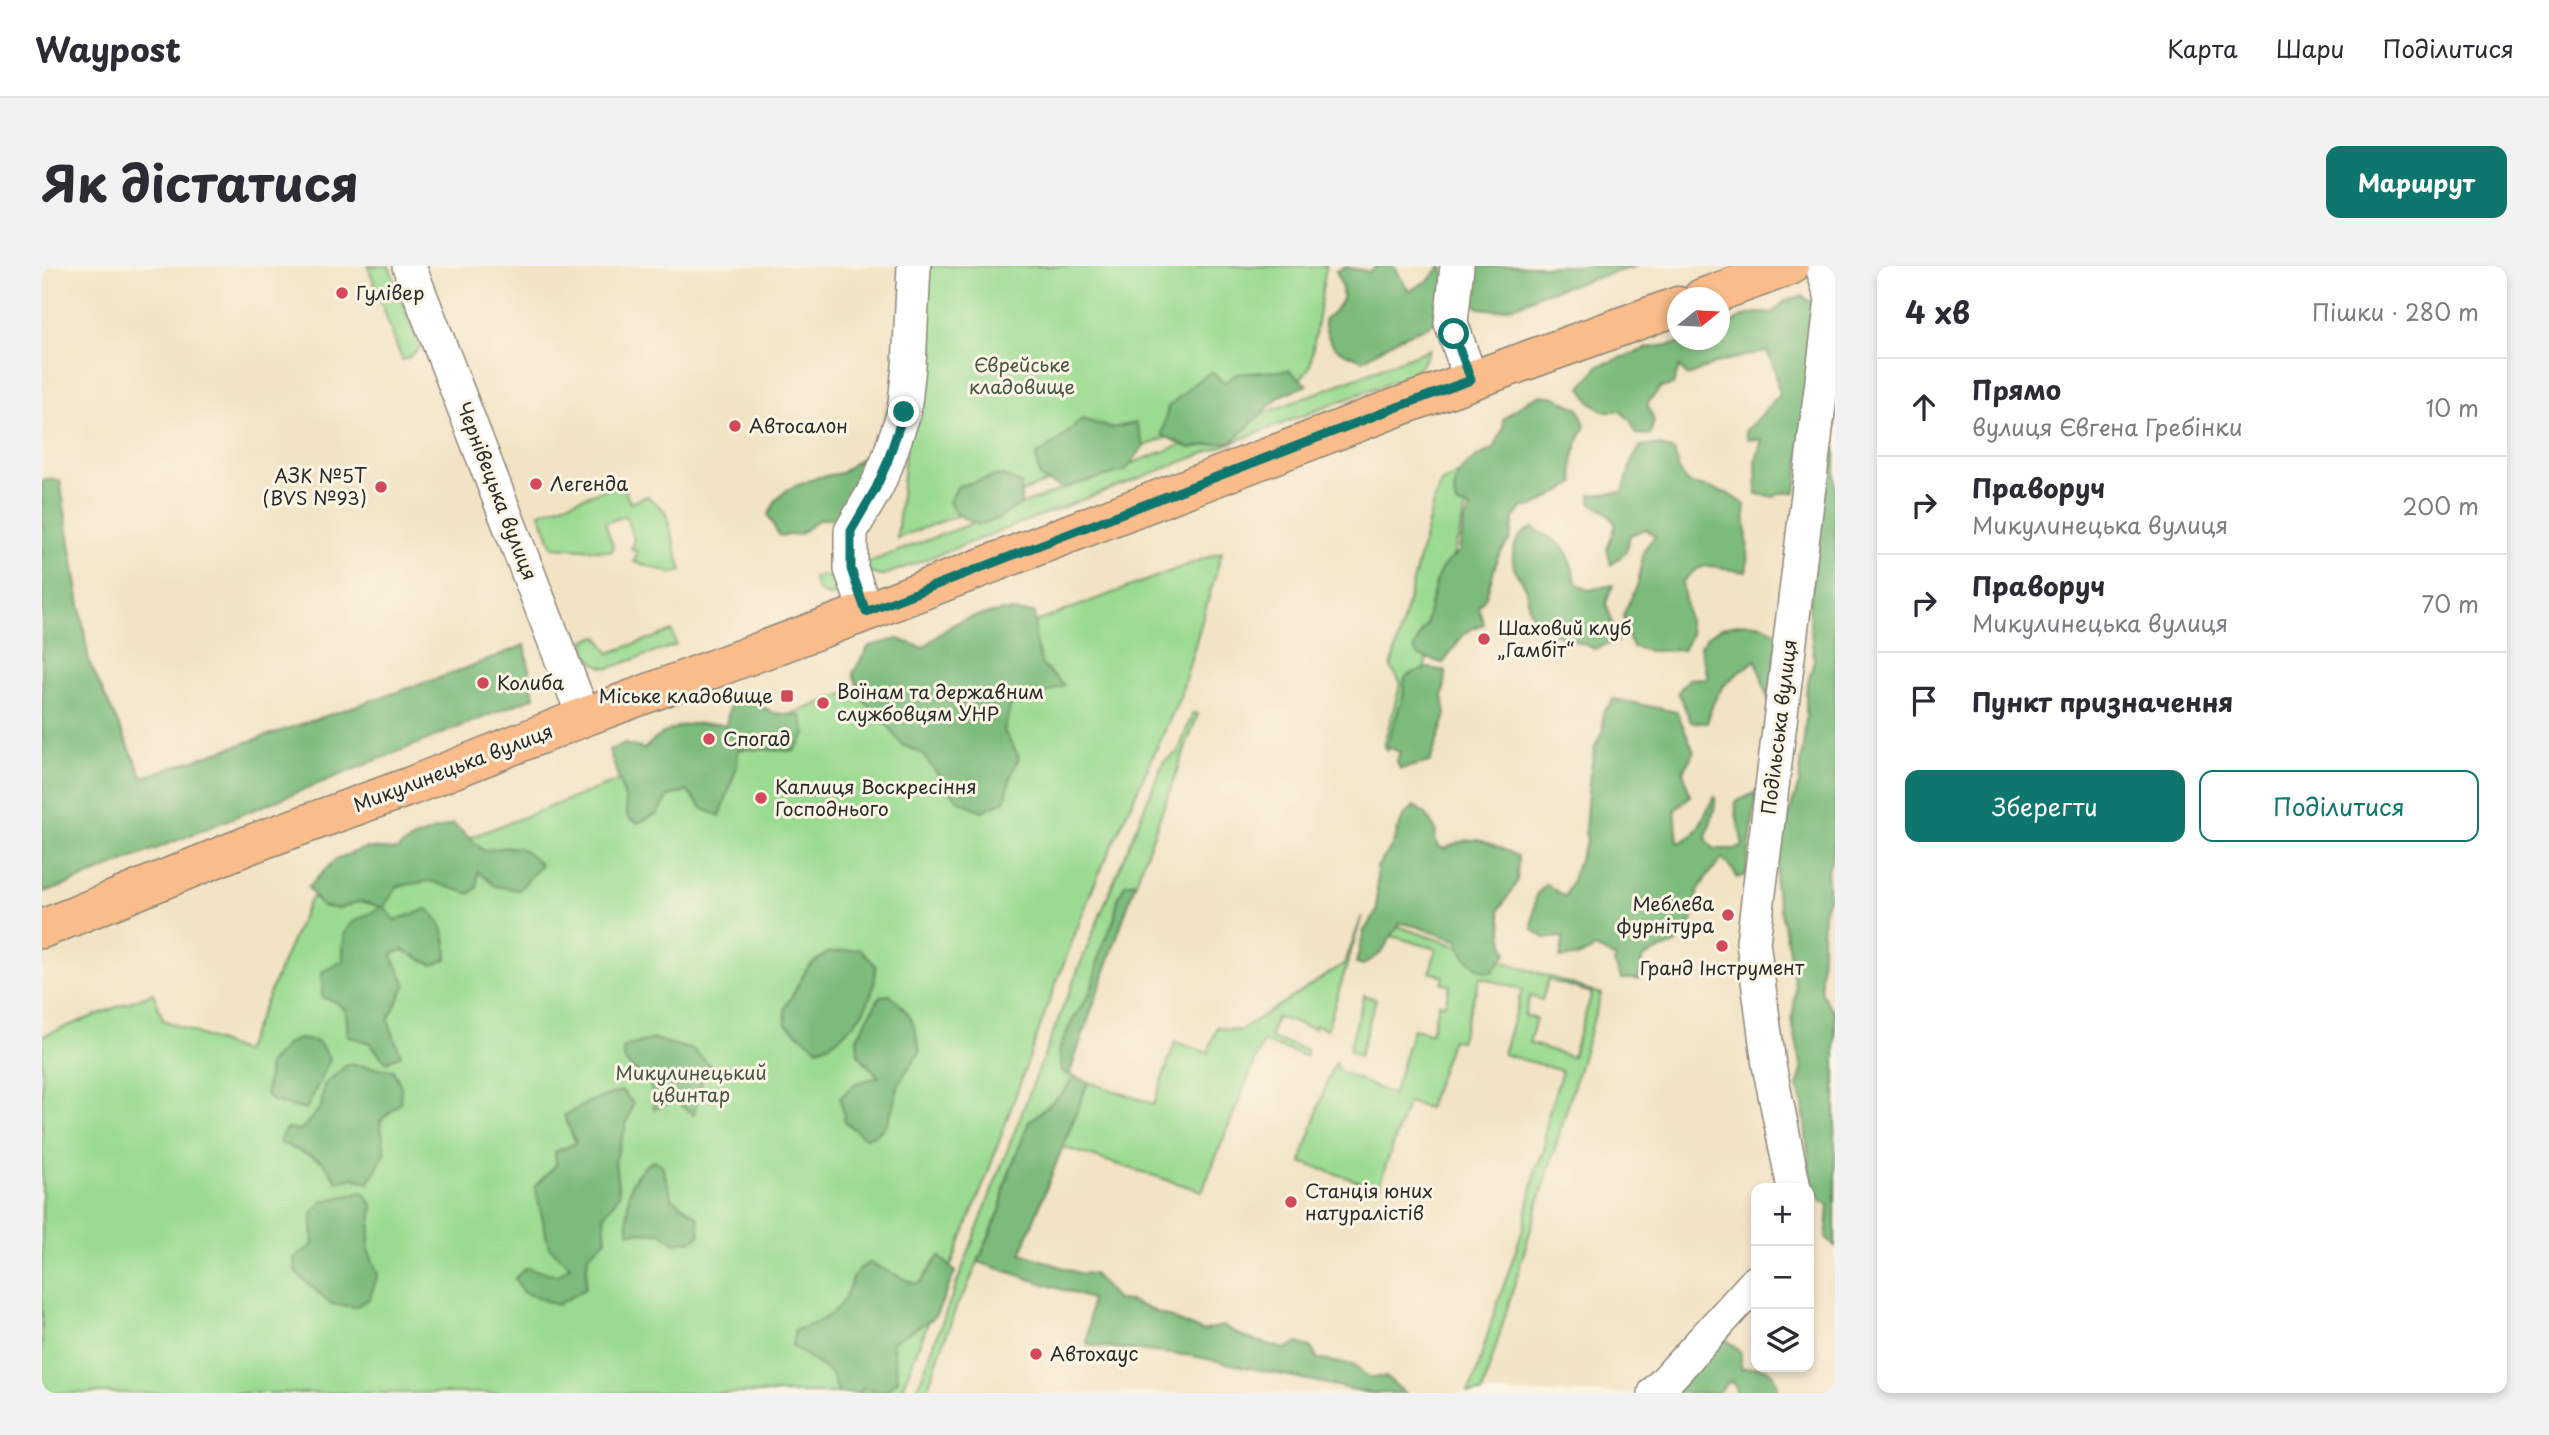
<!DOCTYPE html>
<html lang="uk">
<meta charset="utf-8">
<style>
:root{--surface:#fff;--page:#f2f2f3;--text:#2b2b33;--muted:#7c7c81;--line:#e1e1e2;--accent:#0f766e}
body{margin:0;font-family:"Playpen Sans",sans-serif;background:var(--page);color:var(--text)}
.controls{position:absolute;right:21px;bottom:21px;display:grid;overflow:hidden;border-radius:14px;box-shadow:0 4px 10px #0003}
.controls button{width:63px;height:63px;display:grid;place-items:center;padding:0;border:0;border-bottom:2px solid var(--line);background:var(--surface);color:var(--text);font:35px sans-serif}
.compass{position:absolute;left:1625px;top:21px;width:63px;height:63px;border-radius:50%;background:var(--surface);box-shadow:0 4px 10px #0003;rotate:72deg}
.stop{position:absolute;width:21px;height:21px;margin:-16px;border:5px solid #0f766e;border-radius:50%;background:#fff}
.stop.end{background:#0f766e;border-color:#fff;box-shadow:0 2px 7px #0008}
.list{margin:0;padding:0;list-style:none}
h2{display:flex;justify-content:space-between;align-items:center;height:91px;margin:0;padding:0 28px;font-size:30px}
h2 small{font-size:23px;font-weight:400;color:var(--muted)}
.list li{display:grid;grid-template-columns:46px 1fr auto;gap:21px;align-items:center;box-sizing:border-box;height:98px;padding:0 28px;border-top:2px solid var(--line)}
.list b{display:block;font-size:26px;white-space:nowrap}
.list p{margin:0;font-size:23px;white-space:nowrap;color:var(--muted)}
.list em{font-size:23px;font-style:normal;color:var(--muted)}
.actions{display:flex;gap:14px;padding:21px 28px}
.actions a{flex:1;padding:16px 0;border:2px solid var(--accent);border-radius:14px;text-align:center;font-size:24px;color:var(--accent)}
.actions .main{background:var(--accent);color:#fff}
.icon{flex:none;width:38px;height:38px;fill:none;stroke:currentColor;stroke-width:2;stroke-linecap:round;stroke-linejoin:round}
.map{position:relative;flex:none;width:1793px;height:1127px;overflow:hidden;border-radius:14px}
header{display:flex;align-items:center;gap:42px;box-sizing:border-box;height:98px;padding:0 35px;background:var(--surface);border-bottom:2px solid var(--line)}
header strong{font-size:33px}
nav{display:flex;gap:38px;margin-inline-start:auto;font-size:24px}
.intro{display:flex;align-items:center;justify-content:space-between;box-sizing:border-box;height:168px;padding:0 42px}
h1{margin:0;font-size:49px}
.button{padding:18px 32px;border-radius:14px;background:var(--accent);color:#fff;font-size:24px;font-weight:700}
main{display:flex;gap:42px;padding:0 42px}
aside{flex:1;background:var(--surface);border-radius:14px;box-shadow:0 4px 10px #0003}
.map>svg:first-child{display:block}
.green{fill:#9bdb91;stroke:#63835e;stroke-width:2;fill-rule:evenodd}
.forest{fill:#7cbb7b;stroke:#547353;stroke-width:2}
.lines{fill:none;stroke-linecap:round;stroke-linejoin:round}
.minor-casing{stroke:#8e8778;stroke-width:36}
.major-casing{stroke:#8e8778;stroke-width:41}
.minor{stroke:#fff;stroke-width:33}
.major{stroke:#f9bc8a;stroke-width:38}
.route{stroke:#0f766e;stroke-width:9}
.poi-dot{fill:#d1495b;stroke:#fcf5e5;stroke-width:2.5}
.labels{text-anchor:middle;stroke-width:6;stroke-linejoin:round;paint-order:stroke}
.poi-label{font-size:19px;fill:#2b2b2b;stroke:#fcf5e5;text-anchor:start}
.park-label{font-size:19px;fill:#475744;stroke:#fcf5e5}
.street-label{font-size:19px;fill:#2b2b2b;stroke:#fcf5e5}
</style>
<header>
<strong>Waypost</strong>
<nav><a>Карта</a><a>Шари</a><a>Поділитися</a></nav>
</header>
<div class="intro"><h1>Як дістатися</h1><a class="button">Маршрут</a></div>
<main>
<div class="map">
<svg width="1793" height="1127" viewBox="0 0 1793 1127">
<rect width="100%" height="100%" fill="#fcf5e5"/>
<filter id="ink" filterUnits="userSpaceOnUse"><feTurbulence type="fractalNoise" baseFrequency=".0143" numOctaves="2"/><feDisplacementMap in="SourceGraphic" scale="14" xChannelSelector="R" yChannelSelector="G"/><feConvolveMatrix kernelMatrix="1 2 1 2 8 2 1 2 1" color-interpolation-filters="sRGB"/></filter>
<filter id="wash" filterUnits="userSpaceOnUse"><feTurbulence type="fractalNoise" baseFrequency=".00686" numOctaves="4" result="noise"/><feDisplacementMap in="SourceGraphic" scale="28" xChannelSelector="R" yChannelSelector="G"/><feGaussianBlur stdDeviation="1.57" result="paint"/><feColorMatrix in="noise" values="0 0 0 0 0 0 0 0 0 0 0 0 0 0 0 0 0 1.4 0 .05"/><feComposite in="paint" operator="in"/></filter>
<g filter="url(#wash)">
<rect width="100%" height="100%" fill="#f2e3c5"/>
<path class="green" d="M326,0H347L378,82L366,92L360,94Z
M881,0H1284L1268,101L1248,126L855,272Z
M1388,83L1378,101L1357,113L848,307L838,310L828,307L824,297L1179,164Z
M1415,208H1424L1428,225L1362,481L1352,477L1345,485L1341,480L1359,417L1349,402L1391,238L1399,217Z
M580,217L588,237L605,230L623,245L640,305L631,307L592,296L595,285L589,283L592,273L583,250L563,257L571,280L570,285L511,281L498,247Z
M1180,286L1138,431L1051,621L1007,736L944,912L858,1127H0V770L111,727L121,754L202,786L268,633L778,437Z
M779,309L796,313L805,326C790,333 773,331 772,312Z
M630,365L634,379L567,402C550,399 544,391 543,374L556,370L567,387Z
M1151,447L1156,448L1094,616L1083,618L1076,633L1072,654L1060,680L1049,725L1028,759L1020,806L1032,810L1023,825L987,856L963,918L958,944L924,1024L915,1039L884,1127H874C952,915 1034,703 1122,495L1136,486Z
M1320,650L1285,763L1273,759L1272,763L1234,751L1228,772L1265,784L1264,790L1221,776L1160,925L1021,881L1046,816L1112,838L1133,776L1166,787L1175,761L1197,765L1303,697Z
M1346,657L1559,728L1440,1127H1426L1434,1109L1449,1057L1481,963L1495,899L1502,886L1505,852L1520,805L1461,788L1480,724L1438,711L1418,775L1410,773L1386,842L1366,836L1336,922L1259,896L1288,807L1294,797L1297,805L1351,829L1371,763L1389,767L1397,737L1403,738L1408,719L1400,717L1402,710L1388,706L1394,683L1343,668ZM1506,714L1550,727L1530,791L1487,777L1494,753L1482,749L1488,730L1500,734Z
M1322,729L1334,733L1317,791L1307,784Z"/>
<path class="forest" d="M1334,0H1351L1367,25L1387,14L1399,0L1417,36L1385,61L1359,71L1321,94C1295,84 1286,83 1282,54C1303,36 1305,31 1294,5L1304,1L1329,6Z
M1431,0H1595L1501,27L1476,39L1455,44L1437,42L1427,33V17L1433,4Z
M1761,30L1776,42L1754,226L1739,227L1732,231L1715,228L1714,194L1720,174L1706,173L1703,165C1717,155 1725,141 1737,129L1733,104L1725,85L1677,96L1646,110L1637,101L1631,119L1618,122L1605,138L1612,155L1608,169L1594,168L1589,155L1578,145H1560L1548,135L1539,122L1556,100L1606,82L1661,74H1678V66C1697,52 1706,44 1730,48L1744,34Z
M1247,104L1265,119L1238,130L1191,175L1148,182L1120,169L1126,141L1154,116L1169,106L1182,116L1195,108Z
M1793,108V572L1790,592L1785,606L1787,629L1781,646L1779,711V727L1793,747V981L1784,972L1787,939L1779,934L1772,921L1768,907L1761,838L1755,821L1760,804L1750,755L1754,725L1744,669L1733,620L1736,582L1757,518L1764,453V425L1772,394L1767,345Z
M1500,129L1513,131L1537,143L1543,160C1534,177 1527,199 1533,217L1493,240L1481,241L1472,252L1468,273L1456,291L1444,330L1436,341L1442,358C1418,364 1415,380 1401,397L1377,390L1372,383L1380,365L1385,358C1385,349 1387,344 1389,335C1397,309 1393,304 1417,286L1422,256L1428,243L1414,238C1406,208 1427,193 1452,183L1461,163V153L1488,133Z
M1040,153L1069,162L1094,157L1102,180L1083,205L1021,222L998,212L994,190L1016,175Z
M1616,179L1632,185L1636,202L1645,217C1670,223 1682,222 1703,239C1703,261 1708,284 1704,306C1674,304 1663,288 1640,317L1649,369L1641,384L1608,385L1591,381L1584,366L1581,349L1596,318L1602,284L1613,270L1604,263L1588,269L1584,286L1569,299L1565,283L1574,259L1564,246L1549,237L1548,229L1581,226L1590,194L1599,180Z
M830,184L848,187L813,235L796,253H777L758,268L737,270L726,249L735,233L746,223L777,211L799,207Z
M958,209L979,218V238L957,252L936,259L914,248L907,236L916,220Z
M0,214H18L47,396L101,511L409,408L483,379L492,431L14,623L0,626Z
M1491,262C1523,281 1526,279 1534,317L1546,324L1571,319L1564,337L1576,375L1552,383C1535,373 1513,372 1498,358C1481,343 1489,334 1483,320C1480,313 1473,308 1472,301C1468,284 1474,268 1491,262Z
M962,345L993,347V375L1000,399L1022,419L998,430L969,438L962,465L977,491L969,509L963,535L940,545L917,535L879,487L860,479L844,457L821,434L811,407L827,380L856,373L881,382C915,353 918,352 962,345Z
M1705,357L1721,359L1736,368L1727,436L1714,394C1686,414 1673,422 1665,457L1649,456L1636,426L1647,413L1666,412L1658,380C1672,362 1683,359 1705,357Z
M1386,402L1404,405L1401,431L1404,449L1388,496L1358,503L1355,495L1358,486L1344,480L1361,431L1363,412L1371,407Z
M704,432L732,447L759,450L764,468L752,485L696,483L695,500L678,550L661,543L645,525L627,530L615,548L596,557L586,552L583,532L567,484L582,478L602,483C627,457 650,455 684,459L688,438Z
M1572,433L1635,446L1652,486L1641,505L1648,530L1633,544L1636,577C1660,569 1659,549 1673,531C1675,545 1666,559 1664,573L1672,583H1693L1701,581C1700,568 1691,547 1694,536L1715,526L1704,609L1695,612L1691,604L1680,593L1663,613L1656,626L1648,664L1633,678L1601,691L1597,713H1580L1572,697L1574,692L1553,682L1536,691L1518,692L1522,671L1503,672L1490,663L1494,629L1504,618L1523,631C1532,612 1536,593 1545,574L1543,565L1547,514L1553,480L1561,465V446Z
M1372,540L1384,548L1394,565L1393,571L1395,580L1402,583C1435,565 1445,577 1476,590L1475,616L1457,644C1462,659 1458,672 1465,687L1450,706C1432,705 1420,690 1415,674C1395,670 1379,659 1358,657L1339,687L1321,699L1314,697L1322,665L1335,645V601L1349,582L1361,551Z
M411,558L442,585C470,580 479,576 499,599L477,624L453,620L436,605L435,622L428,628L388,615L356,620L342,641L353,654L385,643C401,653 405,675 405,693L391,699L361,684L349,688L364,718L346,754L359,789L344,796L328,777L306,770L304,745L294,736L280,731V706L301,695C300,652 307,660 340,641L318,635L296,643L279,640L266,621L294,593L323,582L354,584L374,571Z
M1094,616L1027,809L1020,806L1017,784L1028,759L1049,725L1060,680L1072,654L1076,633L1083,618Z
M818,683L834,700C833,707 833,716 831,723C824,748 801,775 776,783L744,758L743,742L766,701L785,687Z
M848,729C870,749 873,756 878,786C872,795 864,804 859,814C850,834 851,868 823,872L803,856L798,832L814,817L837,811L816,788L815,772L838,730Z
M257,773L276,776L288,793L264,844L230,835L224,828L227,798L246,777Z
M612,773L651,784L669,800L660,814L652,849L634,835L612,843L608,814C595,805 577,799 582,781Z
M306,798L351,804L359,820L358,837L338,855L343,886L327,917L311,912L296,916L280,895L237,876L243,863L259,864L279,841L282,819Z
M1032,810L1046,816L979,987L1036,1007L1051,1008L1075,1034L1088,1035L1160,1065L1181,1060L1204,1072L1243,1083L1256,1077L1269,1082L1276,1093L1310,1099L1326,1111H1344L1363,1127H1328L1151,1090L1045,1079L1049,1033L936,996L958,945L963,918L987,856L1023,825Z
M580,825L591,837L573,895L577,929L562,950L564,974L546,989L543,1023L515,1039L480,1026L473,1012L484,1002L516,1009L528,1000L507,981L493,920L514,899L513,886L534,877L522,850L549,835Z
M613,894L620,899L630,932L656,951L658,969L651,974L633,977L620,967L586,966C585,937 583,909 613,894Z
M321,926L331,940L326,983L336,1008L328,1032L313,1041L289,1038L254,1007L252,992L271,979L270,948L281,935Z
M897,990L913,1006L895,1047L890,1053L850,1076L856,1114L844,1125L820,1122L819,1127H796L790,1108L750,1080L753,1064C771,1059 790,1052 800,1036C811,1019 807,1005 828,997L871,1017H878Z
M1682,1071L1699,1087V1103C1724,1098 1732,1101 1737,1127H1694V1121L1688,1115L1675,1127H1629Z"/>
</g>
<g filter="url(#ink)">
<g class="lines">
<g class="minor-casing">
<path id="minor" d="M367,0L542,451
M1415,0L1409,57L1429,114
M824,346L809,303V265L834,222L845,197L862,146L867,100L872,0
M1752,922L1727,799L1711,676L1790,33L1780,0
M1613,1127L1714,1016"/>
</g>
<g class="major-casing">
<path id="major" d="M1660,32L1748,0
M0,663L209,578L369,520L542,451L824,346L1353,142L1636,40"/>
</g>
<use href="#minor" class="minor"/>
<use href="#major" class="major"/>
</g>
</g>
<g class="lines" filter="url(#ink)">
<path class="route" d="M862,146L845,197L834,222L809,265V303L824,346L1353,142L1429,114L1412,68"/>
</g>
<g class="poi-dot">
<circle cx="300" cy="27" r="7"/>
<circle cx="693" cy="160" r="7"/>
<circle cx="494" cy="218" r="7"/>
<circle cx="339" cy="221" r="7"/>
<circle cx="1442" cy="373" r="7"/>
<circle cx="441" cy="417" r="7"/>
<rect x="738" y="423" width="14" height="14" rx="3.5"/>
<circle cx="781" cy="437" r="7"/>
<circle cx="667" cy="473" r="7"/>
<circle cx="719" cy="532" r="7"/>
<circle cx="1686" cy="649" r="7"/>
<circle cx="1680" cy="680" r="7"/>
<circle cx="1249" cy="936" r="7"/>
<circle cx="994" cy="1088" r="7"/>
</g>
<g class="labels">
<g class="poi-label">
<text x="314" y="34">Гулівер</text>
<text x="707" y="167">Автосалон</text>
<text x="325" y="217" text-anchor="end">АЗК №5Т<tspan x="325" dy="22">(BVS №93)</tspan></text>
<text x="508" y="225">Легенда</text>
<text x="1456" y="369">Шаховий клуб<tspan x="1456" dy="22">„Гамбіт“</tspan></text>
<text x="455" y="424">Колиба</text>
<text x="795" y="433">Воїнам та державним<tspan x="795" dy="22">службовцям УНР</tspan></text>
<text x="731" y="437" text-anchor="end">Міське кладовище</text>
<text x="681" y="480">Спогад</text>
<text x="733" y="528">Каплиця Воскресіння<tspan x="733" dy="22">Господнього</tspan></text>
<text x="1672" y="645" text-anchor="end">Меблева<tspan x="1672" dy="22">фурнітура</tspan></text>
<text x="1680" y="709" text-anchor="middle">Гранд Інструмент</text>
<text x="1263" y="932">Станція юних<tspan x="1263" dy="22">натуралістів</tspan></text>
<text x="1008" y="1095">Автохаус</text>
</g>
<g class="park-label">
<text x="980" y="106">Єврейське<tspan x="980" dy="22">кладовище</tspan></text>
<text x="649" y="814">Микулинецький<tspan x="649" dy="22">цвинтар</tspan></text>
</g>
<g class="street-label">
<text transform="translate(455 225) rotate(69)" y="7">Чернівецька вулиця</text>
<text transform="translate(1737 461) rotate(-83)" y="7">Подільська вулиця</text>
<text transform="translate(411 502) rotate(-21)" y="7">Микулинецька вулиця</text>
</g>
</g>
</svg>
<div class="controls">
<button>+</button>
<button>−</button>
<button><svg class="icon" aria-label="layers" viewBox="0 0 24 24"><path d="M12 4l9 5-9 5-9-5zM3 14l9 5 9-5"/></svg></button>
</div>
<svg class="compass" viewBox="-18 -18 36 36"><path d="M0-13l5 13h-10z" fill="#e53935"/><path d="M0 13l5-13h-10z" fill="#7c7c81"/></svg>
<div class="stop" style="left:1412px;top:68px"></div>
<div class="stop end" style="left:862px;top:146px"></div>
</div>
<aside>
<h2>4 хв<small>Пішки · 280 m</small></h2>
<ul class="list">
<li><svg class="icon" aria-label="ahead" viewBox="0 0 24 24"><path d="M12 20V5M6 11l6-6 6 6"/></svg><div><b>Прямо</b><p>вулиця Євгена Гребінки</p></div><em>10 m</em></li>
<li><svg class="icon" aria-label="right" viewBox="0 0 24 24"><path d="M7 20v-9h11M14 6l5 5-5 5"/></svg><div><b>Праворуч</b><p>Микулинецька вулиця</p></div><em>200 m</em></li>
<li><svg class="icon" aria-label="right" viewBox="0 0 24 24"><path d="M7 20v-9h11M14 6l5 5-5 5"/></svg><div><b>Праворуч</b><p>Микулинецька вулиця</p></div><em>70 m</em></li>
<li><svg class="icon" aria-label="arrive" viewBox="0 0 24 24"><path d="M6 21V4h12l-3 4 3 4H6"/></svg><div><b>Пункт призначення</b></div></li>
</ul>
<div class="actions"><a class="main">Зберегти</a><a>Поділитися</a></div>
</aside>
</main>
